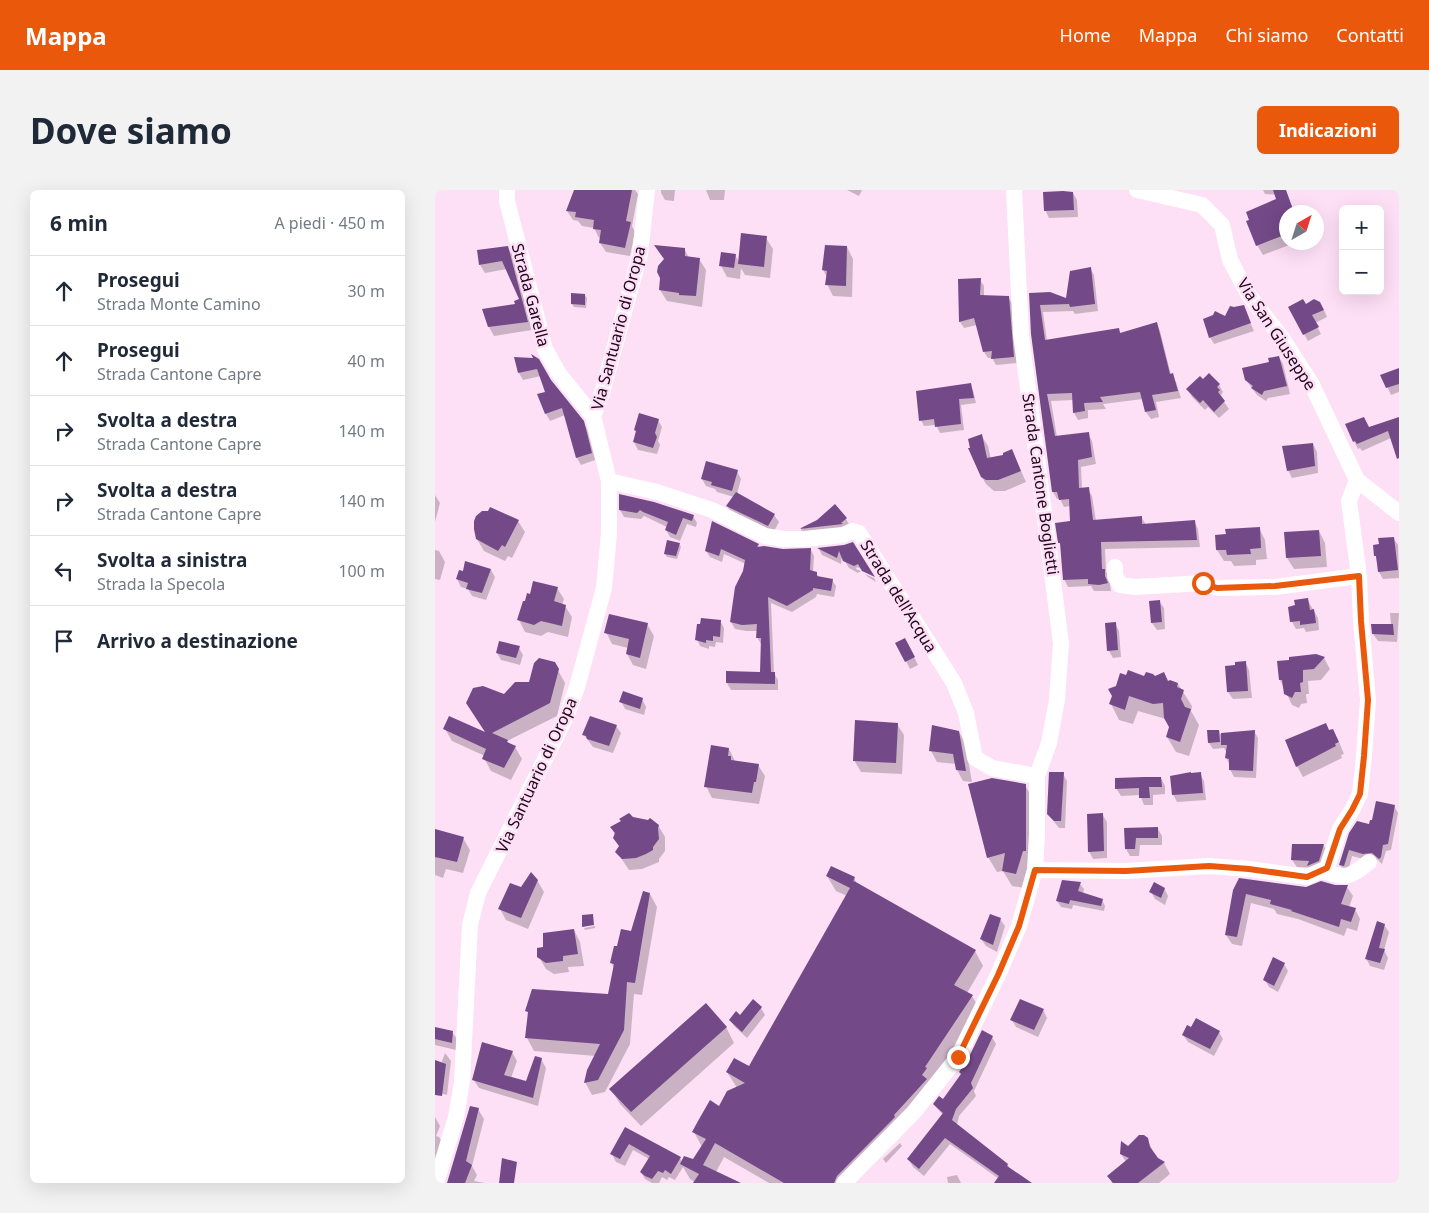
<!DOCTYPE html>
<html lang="it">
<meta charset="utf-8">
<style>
:root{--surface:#fff;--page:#f2f2f3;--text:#1f2937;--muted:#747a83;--line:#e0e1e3;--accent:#ea580c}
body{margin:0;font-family:"Noto Sans",sans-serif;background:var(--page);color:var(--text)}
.controls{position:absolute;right:15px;top:15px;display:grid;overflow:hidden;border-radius:8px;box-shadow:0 5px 20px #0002}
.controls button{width:45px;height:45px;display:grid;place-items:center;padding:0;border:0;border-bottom:1px solid var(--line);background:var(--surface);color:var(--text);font:25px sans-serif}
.compass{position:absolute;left:844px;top:15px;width:45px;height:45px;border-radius:50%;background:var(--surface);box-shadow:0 5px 20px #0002;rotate:39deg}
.stop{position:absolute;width:15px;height:15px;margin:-11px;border:4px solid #ea580c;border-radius:50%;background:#fff}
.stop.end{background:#ea580c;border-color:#fff;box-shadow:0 1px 5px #0008}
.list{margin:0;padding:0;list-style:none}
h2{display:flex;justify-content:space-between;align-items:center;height:65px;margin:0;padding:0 20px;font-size:21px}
h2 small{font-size:16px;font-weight:400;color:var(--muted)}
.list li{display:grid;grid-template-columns:32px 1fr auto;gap:15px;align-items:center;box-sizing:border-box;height:70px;padding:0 20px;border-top:1px solid var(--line)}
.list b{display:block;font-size:19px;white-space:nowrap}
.list p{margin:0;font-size:16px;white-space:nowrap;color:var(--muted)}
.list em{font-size:16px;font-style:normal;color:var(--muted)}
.icon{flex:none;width:28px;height:28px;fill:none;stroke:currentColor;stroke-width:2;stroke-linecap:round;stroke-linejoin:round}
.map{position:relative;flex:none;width:964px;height:993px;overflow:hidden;border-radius:8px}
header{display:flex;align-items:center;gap:30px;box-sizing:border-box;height:70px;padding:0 25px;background:var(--accent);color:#fff}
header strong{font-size:24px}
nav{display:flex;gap:28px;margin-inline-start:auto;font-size:18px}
.intro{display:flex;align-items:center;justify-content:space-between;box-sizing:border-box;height:120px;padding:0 30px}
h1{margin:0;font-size:35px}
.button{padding:12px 22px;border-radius:8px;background:var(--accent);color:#fff;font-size:18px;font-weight:700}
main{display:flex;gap:30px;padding:0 30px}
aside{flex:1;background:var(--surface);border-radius:8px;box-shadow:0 5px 20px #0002}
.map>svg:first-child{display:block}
.shadow{fill:#0003}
.building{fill:#744988}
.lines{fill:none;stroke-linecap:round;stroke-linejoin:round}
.minor{stroke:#fff;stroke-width:16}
.route{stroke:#ea580c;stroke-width:6}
.labels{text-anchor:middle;stroke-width:5;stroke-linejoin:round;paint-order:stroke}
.street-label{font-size:16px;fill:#1f061b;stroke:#fddff6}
</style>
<header>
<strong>Mappa</strong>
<nav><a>Home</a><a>Mappa</a><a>Chi siamo</a><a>Contatti</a></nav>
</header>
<div class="intro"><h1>Dove siamo</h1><a class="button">Indicazioni</a></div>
<main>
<aside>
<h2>6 min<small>A piedi · 450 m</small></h2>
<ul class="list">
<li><svg class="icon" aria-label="ahead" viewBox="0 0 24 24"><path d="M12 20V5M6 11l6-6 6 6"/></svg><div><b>Prosegui</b><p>Strada Monte Camino</p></div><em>30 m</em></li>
<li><svg class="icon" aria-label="ahead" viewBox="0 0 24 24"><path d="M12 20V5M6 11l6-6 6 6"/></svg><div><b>Prosegui</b><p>Strada Cantone Capre</p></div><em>40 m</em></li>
<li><svg class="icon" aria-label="right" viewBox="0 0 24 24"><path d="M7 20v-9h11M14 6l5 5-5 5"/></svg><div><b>Svolta a destra</b><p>Strada Cantone Capre</p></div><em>140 m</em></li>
<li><svg class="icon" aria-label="right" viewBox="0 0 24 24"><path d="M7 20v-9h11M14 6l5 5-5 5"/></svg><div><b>Svolta a destra</b><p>Strada Cantone Capre</p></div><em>140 m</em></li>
<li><svg class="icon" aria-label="left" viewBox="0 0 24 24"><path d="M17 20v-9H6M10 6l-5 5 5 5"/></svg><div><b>Svolta a sinistra</b><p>Strada la Specola</p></div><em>100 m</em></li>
<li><svg class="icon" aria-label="arrive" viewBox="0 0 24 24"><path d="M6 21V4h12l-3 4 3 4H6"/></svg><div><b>Arrivo a destinazione</b></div></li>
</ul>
</aside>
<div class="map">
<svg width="964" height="993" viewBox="0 0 964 993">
<rect width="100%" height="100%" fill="#fddff6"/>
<path class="shadow" d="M141,0H200L203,4L197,36L200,42L195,66L171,62L165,53L166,48H164L159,38L147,36L143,31L138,30L132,21Z
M226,0H240L239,11L230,10L226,3Z
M271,0H290L289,10H275Z
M412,0H427L424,6Z
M828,0H848L847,5L830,4Z
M638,3L642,10L643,27L614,28L610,20Z
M852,7L860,22H852V52L857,54L828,65L822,55L815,30Z
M331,48L338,59L335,88L310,85L306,78L305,89L292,87L286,76L300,65L304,72Z
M412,57L418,69L417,107L398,106L392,94V87L388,80Z
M73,58L78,66L97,140L59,146L54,137L82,115L85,110L72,79L50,83L45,75Z
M250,60L254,68L264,69L271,80L267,117L232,111L225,100Z
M655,78L659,85L663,121L640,124L638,121L608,122L612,151L684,140L686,144L721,133L725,141L736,185L741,192L746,208L721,212L724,227L716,229L711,222L708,209L668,214L671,219L653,220V228L643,230L639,223L638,210L616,211L622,247L653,243L657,251L661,274L646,277L647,299H653L657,306L661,331L707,328L711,335L759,331L763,339L765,357L670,359L671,382L674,387L676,401H659L656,396L633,397L629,389L626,356L624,352L636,333L635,316L629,317L625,309H622L618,302L597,144L595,105L632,110Z
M545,90L549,96V106L573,107L577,113L582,173L561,175L557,168H553L549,162L542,135L529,138L525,132Z
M137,104L150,105L152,108L151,118L139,117L137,114Z
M808,116L819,141L779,154L775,147L799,119Z
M871,116L889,120L892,127L880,133L886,144L873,151L854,118Z
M844,167L848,174L855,204L833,208L831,211L822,205L811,190Z
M99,169L148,231L152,239L160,270L146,275L142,268L130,225L115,231L111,224L112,203L106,186L88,190L84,183Z
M964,179V202L956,205L947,185Z
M774,185L784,195L788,202L786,205L787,209L794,219L784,228L773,217L770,220L757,207L753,199L768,190Z
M535,195L538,200L541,213L526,215L529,240L505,243L501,235L489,236L486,230Z
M964,228V256L956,248L927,261L925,258L923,259L919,251L934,239Z
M223,230L227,237L223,251L225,255L222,264L203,260L199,252L202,243L200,240Z
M546,245L553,256L556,269L570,266L577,261L591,292L570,301H559L551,294L544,282Z
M878,254L882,262L883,283L857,288L853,280Z
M302,281L306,289L302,304L339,325L344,332L338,343L297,323L292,316L299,307L282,302L280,299L271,296L267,289Z
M0,305L5,313L0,332Z
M185,305L258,326L262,333L261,337L252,334L245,351L235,347L231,340L232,337L209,326L206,329L189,327L185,320Z
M411,329L415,336L370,346L366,340L382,331Z
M83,331L90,342L77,368L73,366L70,371L49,361L42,349Z
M278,333L323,355L324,358L348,360H376L379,366L378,382L381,383L384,387L397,390L401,396L399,407L382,404L381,407L357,422L336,413L339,483L343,490V500H296L292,493L293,482L326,483V454L322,447L323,441H311L300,439L296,432L311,374L289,364L287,372L275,367L271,361Z
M824,338L830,350L832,369L821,370V375L799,376L796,371H789L782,360V346Z
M884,341L890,353L892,377L859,379L852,368Z
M958,348L963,355L964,388L948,389L944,382L939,356Z
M244,354L246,357L242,369L232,367L230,364Z
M409,356L437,384L422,377L421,379L426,381L423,383L414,378L407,366L406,374L387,365L384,359Z
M0,360L4,361L10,372L5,390L0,389Z
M56,380L60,387L51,410L37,406L33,399L26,397L22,389L29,382Z
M430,384L439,388L441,392L433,387Z
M122,398L129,409L127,415L130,416L137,427L133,447L113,442L106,446L90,442L84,430L90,412L96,406Z
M872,409L883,428L884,440L871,442L869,438L861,439L857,432L854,418L862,416Z
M724,411L729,418L730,439L722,440L717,433L716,412Z
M955,423H964L962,452L943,451L938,444L956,435Z
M285,431L289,438L288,453L281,452L280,457L274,456V459L265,456L262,449Z
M212,434L219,446L211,479L198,475L192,464L193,458L177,454L171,442Z
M671,434H680L684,441L686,467L678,468L674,461Z
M462,453L474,457L483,475L475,479Z
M84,458L88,465L85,475L66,470L62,463Z
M889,468L895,479L886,490L873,491L874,504H871L872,513L866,514L864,518L857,515L845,490Z
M810,472L814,480L817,508L798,509L793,502L801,476Z
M119,473L130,493L122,526L72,551L75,555L80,557L87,569L76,590L56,581L49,568L50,566L17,551L10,539L52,544L69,505L95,493Z
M710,488L743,494L757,516L756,521L764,535L754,566L741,562L732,547L735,537L731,529L703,521L698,534L684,530L676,514Z
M207,509L211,517L209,525L190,519L186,511Z
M462,534L469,545L467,584L426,582L419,570Z
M181,536L186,543L178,563L158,557L149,545Z
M784,541L785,544L819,541L823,548L821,588L799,587L795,579V575L791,568L792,563L789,558L778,559L774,553Z
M524,542L530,553L537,592L528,591L522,580L521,574L502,572L496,561Z
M904,552L909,564L906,565L907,568L868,587L862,576Z
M294,559L300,571L323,575L330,586L324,614L277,608L271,596Z
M628,584L632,591L630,638H624L613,624Z
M765,584L769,591L771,610L742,612L738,604Z
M726,588L730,596V604L718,605V615H709L705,605L686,606L681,598Z
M590,595L599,611V676L590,698L577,696L568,681L562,682L553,667Z
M959,616L963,623L956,660L951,661L947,674L942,669L932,670L917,666L913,682L909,681L905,675L915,644L935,636Z
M667,624L672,632V668L658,669L654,661Z
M198,628L223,635L230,647V661L224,669V672L207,679L194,680L182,662L185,657L177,638Z
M691,639H723L727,646V655H705L704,666H695L691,659Z
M0,640L28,648L35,660L28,683L11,679L8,688L0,685Z
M859,655L889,656L893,663L888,678L862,677L857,670Z
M392,686L419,688L422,694L540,761L548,776L532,803L537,806L546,821L498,892L418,993H334L289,967L281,982L301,993H259L260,992L255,989L248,977L240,990L234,987L232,990L227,987L224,993H217L210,989L206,982L214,969L198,960L190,976L181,972L177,964L191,939L245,968L247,972L259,970L267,957L259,942L302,898L292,882L314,878L412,706L401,701Z
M102,690L109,702L93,739L71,730L65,719L86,698Z
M805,690L871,698L912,697L918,706L914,717L920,719L925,729L922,741L912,738L909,746L863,729L842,724L839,719L816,713L807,756L797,754L791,745Z
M645,694L649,699L648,704L667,710L670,716L669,721L638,715L637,719L626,717L622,711Z
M729,698L733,706L730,715L720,709L716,702Z
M215,704L222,717L207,805L199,804L195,854L170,902L157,905L150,892L161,866L99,861L92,848L94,825L92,821L174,805L179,778L176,772L183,758L197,742Z
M565,729L570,736L562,762L551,756L546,749Z
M949,735L954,742L949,760L953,768L949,780L935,776L931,768Z
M160,736V738L150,740L149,738Z
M139,740L145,752L149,776L133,777L134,782L119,784L111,779L104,767L109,758Z
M849,774L853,781L843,802L834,797L830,790Z
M326,818L330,825L312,848L300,837L295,830Z
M608,820L612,828L603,847L581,837L577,830Z
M291,837L299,853L206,936L185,914L176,899Z
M0,838L17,842L22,849L21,860L0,855Z
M784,842L788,849L779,866L753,852L748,845Z
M557,847L561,854L539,901L541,906L524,926L522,935L572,974L575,979L595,993H565L564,989L515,954L489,986L478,977L474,970L508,925L499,915L508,911Z
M77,862L82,871L76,888L92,893L106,869L111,878L103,916L44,898L38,889Z
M10,863L16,871L12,905L1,902L0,901V872L6,874Z
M43,919L49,929L37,976L42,985L39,991L50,993H14Z
M0,927L5,936L1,946L4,947L11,958L0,977Z
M712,949L721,967L729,973L735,984L724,993H677L674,986L691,972L686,964L693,958Z
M465,953L467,956L451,973L448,969Z
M522,985L526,993H513L512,987Z"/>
<path class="building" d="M139,0H197L191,31L196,32L190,58L164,53L166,40L158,39L159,30L140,27L141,22L131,21Z
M838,0H851L859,22H852V28L847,30L852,44L821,56L811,31L814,30L811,22L841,9Z
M628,1L638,2L639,20L609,21L608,2Z
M306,43L332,46L329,77L303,74Z
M219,55L250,58V66L265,68L261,106L244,105V103L224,100L225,88L222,82L223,76L229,69Z
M390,55L412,56L411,96L390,95L392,81L387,80Z
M73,56L93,132L53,137L47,119L80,114L79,111L84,109L67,71L44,75L42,60Z
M286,62L301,64L299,78L284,76Z
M656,77L660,114L635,117L634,114L605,115L610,150L684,138L685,143L722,132L735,184L738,183L743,201L717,205L721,220L710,222L705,202L665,207L668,212L649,213L650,221L638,223L637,203L612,204L620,246L654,242L657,267L643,270L644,298L654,297L658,330L707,326V334L760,330L762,350L666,352L667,379H670V386L673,393L664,395L653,394V389L628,390L625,353H623L620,333L635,331L634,309L624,310L622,302H617L596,144L594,103L615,102L631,108L635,81Z
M546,88L545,105L574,106L579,167L556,169L557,161L548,162L539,128L524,132L523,89Z
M136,103L150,104V115L136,114Z
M868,109L871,114L879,109L885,112L889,120L877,125L884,137L868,145L853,117Z
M809,115L816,133L774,148L768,129L778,125L780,121L790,126L795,116L799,117Z
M96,164L104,169L116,190L149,231L157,263L141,268L127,218L110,224L102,204L110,202L102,179L83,183L79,167L98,168Z
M844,166L852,196L829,201L827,205L816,198L818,196L810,190L807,178L834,172L833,168Z
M964,178V194L951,198L945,185Z
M774,183L785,194L782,197L785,200L783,202L790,211L779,222L768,210L765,213L751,199L765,186L768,189Z
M536,193L539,208L524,209L526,234L500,237L499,229L484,231L481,201Z
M204,223L224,229L220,243L222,247L218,258L198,252L201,241L199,240Z
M929,227L934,237L964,227V268L962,269L953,241L922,254L920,251L918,252L910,234Z
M547,244L552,268L568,265V263L577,259L586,281L563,290H551L546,287L533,258H535L533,249Z
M878,253L880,276L852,281L847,256Z
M271,271L303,280L297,301L276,295L277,292L266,289Z
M301,302L340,324L333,336L291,316Z
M184,304L219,312L259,325L257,331L248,328L241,345L230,340L233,332L208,322L205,320L202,323L184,320Z
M400,314L412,328L406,333L408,334L364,339L382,330Z
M55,317L84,330L70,357L67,355L63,361L41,349L39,339V331L41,326L47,321H53Z
M277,331L324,354L322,357L329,356L348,359L376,358L375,380L382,382V386L398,389L396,401L378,398V400L352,416L333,407L336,482H340V494L291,493V481L325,482L326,448H321L322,434L307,435L295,432L300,397L308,381L310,370L286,359L284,366L270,361Z
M825,337L826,358L815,359L816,364L792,365L791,360H781L780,345L791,344L790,339Z
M884,340L886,366L851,368L849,342Z
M959,347L963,380L943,382L941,366H939L938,355L944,354L943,348Z
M232,350L245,353L241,366L229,364Z
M418,352L440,387L427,381L423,374L419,376L408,371L404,361L402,368L382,358L409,355Z
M30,371L56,379L47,403L31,399L33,393L21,389L24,380L28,381Z
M98,391L123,397L119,411L131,415L127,436L106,431L99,435L82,430L88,411H90L92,403L95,404Z
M873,408L875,420L879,419L881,433L865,435V431L855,432L853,417L860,415L859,410Z
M725,410L727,432L716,433L714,411Z
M174,424L213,433L205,468L191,464L194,449L169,443Z
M266,428L286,430L285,447L278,446V451L271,450V453L260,450L262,434H265Z
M681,432L683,460L672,461L670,433Z
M936,434H958L959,445L937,444Z
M470,448L480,467L470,472L460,453Z
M64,451L85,456L81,468L61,463Z
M881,464L890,467L879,479L868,480V492L865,493L866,502H860L857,508L849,504L847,490H844L842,471L854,470V467Z
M104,468L120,472L124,479L115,513L57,543L73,550L72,552L81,556L69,578L47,569L51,559L8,539L14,526L50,542L31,513L38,498L48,496L69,504L80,492H94L99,473Z
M811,471L813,501L792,502L790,476L800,475V472Z
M693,480L709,486L711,482L718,484L720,486L729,482L733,491L735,490L743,493L742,497L749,500L746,509L750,517L756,519L745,552L731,547L734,537L729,528L728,513L718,514L694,506L690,520L674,514L677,506L673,499L681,496L685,483L691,485Z
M188,501L208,508L205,519L184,512Z
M155,526L182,535L174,556L152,549L151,546L147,545Z
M420,530L463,533L461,573L418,571Z
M891,533L894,540L898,539L904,552L900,554L901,556L861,577L850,550Z
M497,535L524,541L531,581L521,580L518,564L494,561Z
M772,540H784L785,552L773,553Z
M820,540L818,581L794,580V569L790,568L792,555H786V543Z
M276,555L294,558L293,566H296V570L324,574L321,592H319L317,603L269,597Z
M614,582H629L626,631H619L612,624Z
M756,582V583L766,582L768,603L737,605L735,586Z
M709,587H726L727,597H714L715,608H704V598L680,599V588Z
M557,588L591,594V661H588L581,684L567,681L570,663L552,668L533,594Z
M941,611L960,615L953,654L948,655L946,667L944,669L937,663L928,664L914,660L909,676L904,675L914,643L922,631L934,634L935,630H937Z
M194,623L198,627L213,630L215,628L224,635L223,638L224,649L218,657V660L211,664L201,668L187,669L180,662L184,656L178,648L180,643L175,637L186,631L184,629Z
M668,623L669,661L653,662L652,624Z
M723,637V648H701L700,659H690L689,638Z
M0,639L29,647L22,672L0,667Z
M857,654H889L884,671L872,676L874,671L856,670Z
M396,676L420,687L418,692L419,691L541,760L519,795L538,805L490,877L492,878L487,885L492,889L459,925L460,927L402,986L399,993H349L280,953L268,975L306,993H258L264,984L245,974L249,966L258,969L271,949L257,942L263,931L275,910L284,916L292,901L310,893L291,882L299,868L314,876L415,698L391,686Z
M96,682L103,690L86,728L63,719L75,693L86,697Z
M804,688L871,697L886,691L900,695H913L906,714L921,718L916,732L906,729L904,737L856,721L857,720L835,714L836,710L811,704L802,747L790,745L798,700Z
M627,690L646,692L643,701L668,709L666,716L635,710L634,714L621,711Z
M719,692L730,698L726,708L714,702Z
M208,701L215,703L200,793L192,792L189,840L163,890L149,893L152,880L165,854L90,848L93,822L90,821L97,799L173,804L179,774L175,773L179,756H182L186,739L196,741Z
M158,724L159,735L147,737V725Z
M555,724L566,728L558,755L545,749Z
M942,731L950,734L944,758L950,759L945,773L930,769Z
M139,739L143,764L128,766V771L111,773L102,767V758L108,757V743Z
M838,767L850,773L839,796L828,790Z
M318,809L327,817L307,842L294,830L301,821L305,825Z
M585,809L609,819L599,840L575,830Z
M271,813L292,837L196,922L174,899Z
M761,828L785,841L775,859L747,845L752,835L756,837Z
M0,837L18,841L17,853L0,849Z
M547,840L558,846L536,893L538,898L521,919L517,930L573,974L572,976L597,993H559L564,986L510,948L484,979L472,969L508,923L498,914L504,906L508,909L526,884L524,882L532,871Z
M47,852L78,861L69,885L91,891L100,866L107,868L98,908L37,890Z
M0,870L11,874L7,906L0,905Z
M35,916L44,918L31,971L37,975L30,993H12Z
M190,937L246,967L236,984L230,980L228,983L223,981L217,989L210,986L205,982L215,966L194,954L185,969L175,964Z
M704,945H709L713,948L715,957L723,968L730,972L703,993H678L672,986L694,968L685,964L686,951L693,956Z
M67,968L82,972L79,993H64Z"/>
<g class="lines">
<path class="minor" d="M72,0V11L110,159L124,184L158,226
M702,0L767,15L787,35L795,70L813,104L847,148L876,193L922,290L964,323
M174,291L222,302L277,320L330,346L348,349H369L408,345L417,341L424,343L519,493L531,523L540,568L557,578L602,586
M680,377V386L685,395L700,397L768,393L782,398L840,397L924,386
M600,680L691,681L774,676L814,679L872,687L892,678L905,639L917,620L925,604L929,566L933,510L926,431L924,386L914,311L922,290
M886,681C912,688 913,689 934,672
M1,993L21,927L27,892L35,735L43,703L132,525L142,497L169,398L174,343V291L158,226L167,203L205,64L212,0
M409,993L479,922L523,867L563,785L584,736L600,680L602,645V586L614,553L622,510L626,453L586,145L579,0"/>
</g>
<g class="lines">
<path class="route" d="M523,867L563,785L584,736L600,680L691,681L774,676L814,679L872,687L892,678L905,639L917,620L925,604L929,566L933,510L926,431L924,386L840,396L782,398L768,393"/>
</g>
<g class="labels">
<g class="street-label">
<text transform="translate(96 105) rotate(75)" y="6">Strada Garella</text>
<text transform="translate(183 138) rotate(-75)" y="6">Via Santuario di Oropa</text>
<text transform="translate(842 144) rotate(57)" y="6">Via San Giuseppe</text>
<text transform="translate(606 294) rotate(82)" y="6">Strada Cantone Boglietti</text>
<text transform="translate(464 406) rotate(58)" y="6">Strada dell'Acqua</text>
<text transform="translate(101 585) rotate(-65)" y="6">Via Santuario di Oropa</text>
</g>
</g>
</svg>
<div class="controls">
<button>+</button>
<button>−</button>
</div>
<svg class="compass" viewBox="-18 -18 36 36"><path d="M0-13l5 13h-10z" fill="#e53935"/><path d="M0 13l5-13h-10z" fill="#747a83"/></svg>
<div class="stop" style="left:768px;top:393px"></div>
<div class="stop end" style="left:523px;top:867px"></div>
</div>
</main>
